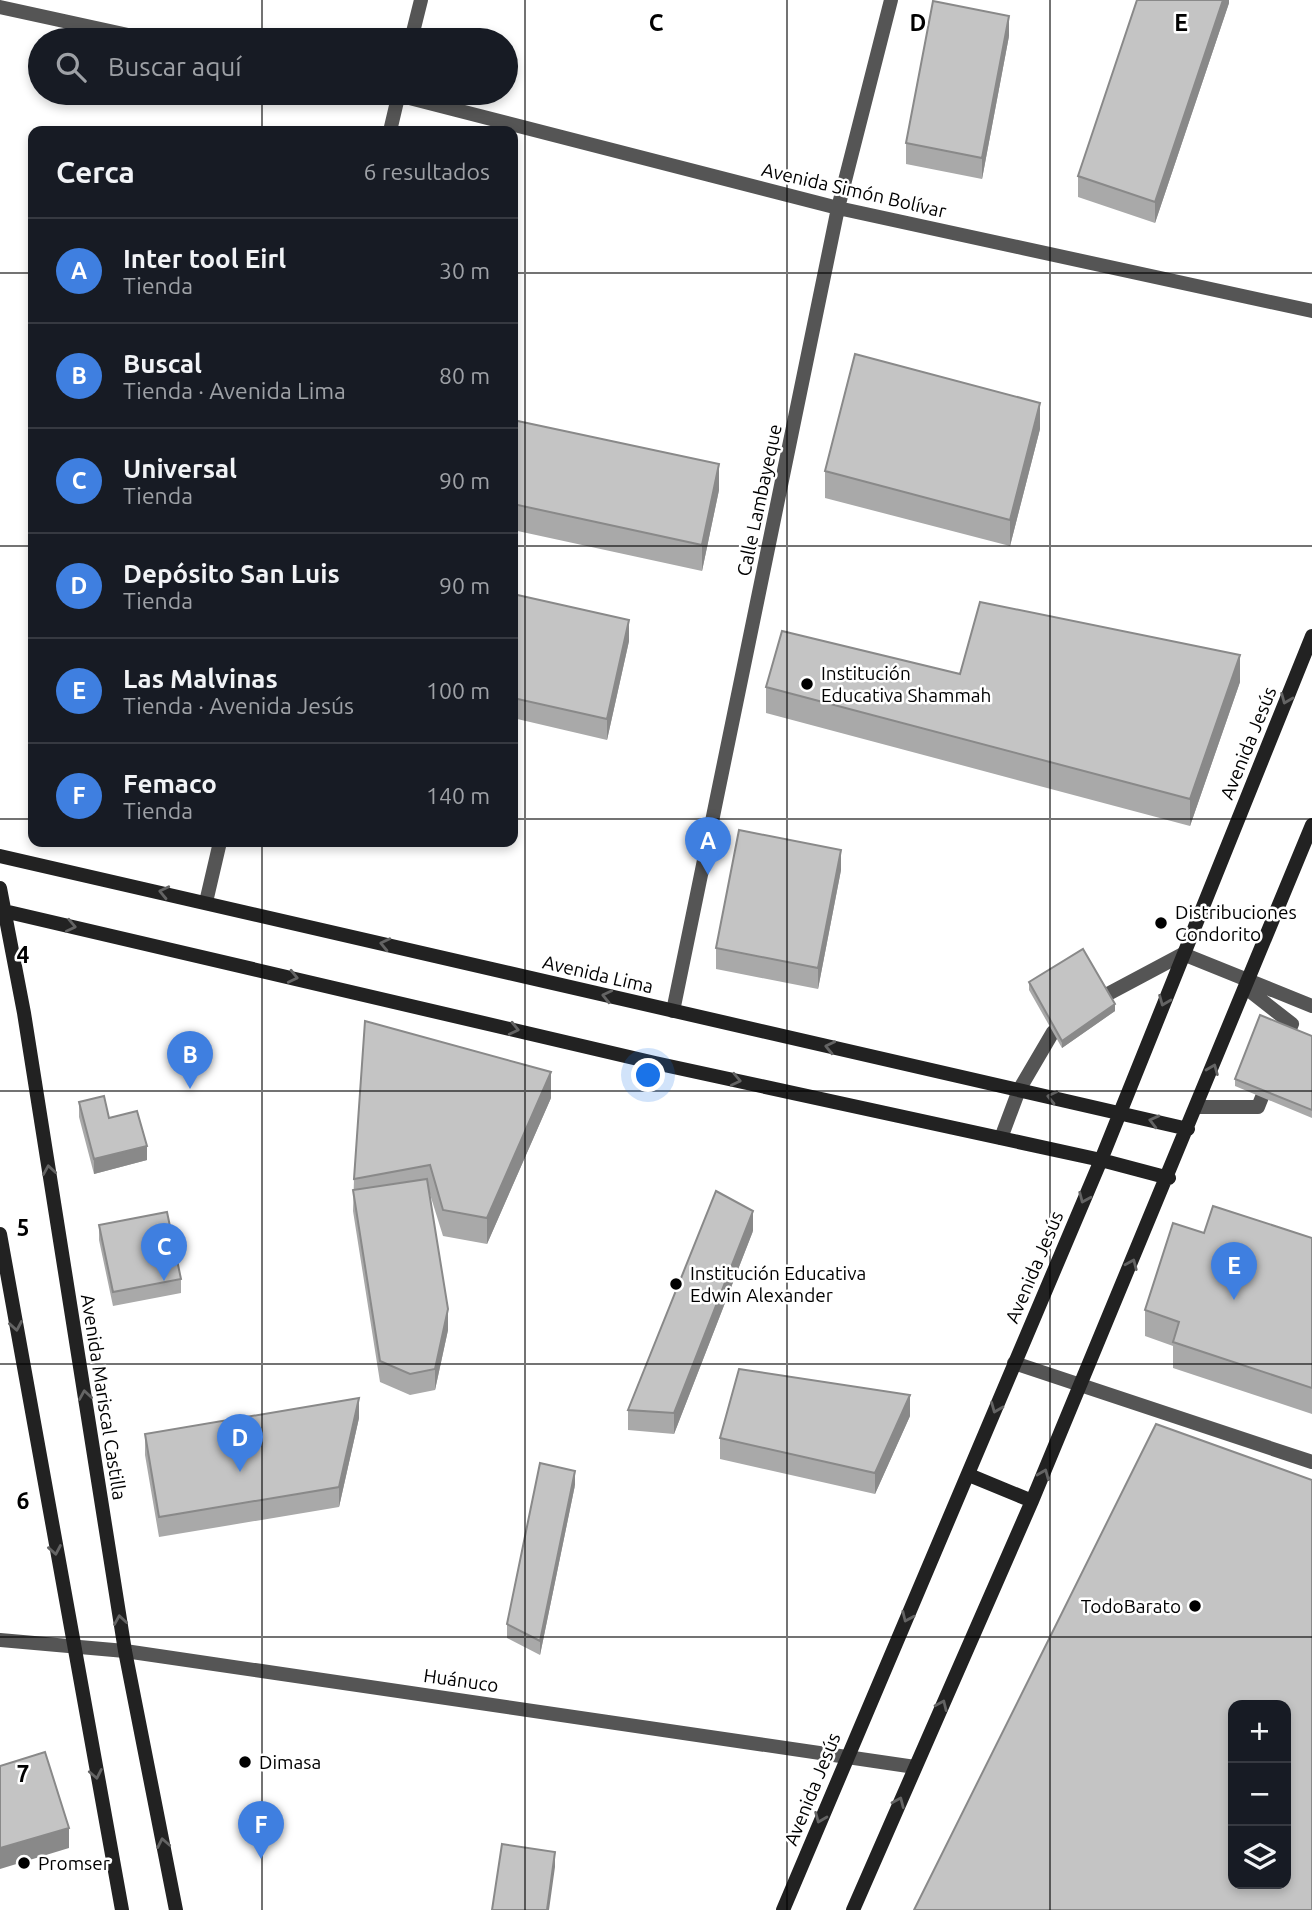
<!DOCTYPE html>
<html lang="es">
<meta charset="utf-8">
<style>
:root{--surface:#171b24;--page:#20242c;--text:#f1f3f6;--muted:#9ea1a6;--line:#363941;--accent:#0f766e}
body{margin:0;font-family:Ubuntu,sans-serif;background:var(--page);color:var(--text)}
.controls{position:absolute;right:21px;bottom:21px;display:grid;overflow:hidden;border-radius:14px;box-shadow:0 4px 10px #0003}
.controls button{width:63px;height:63px;display:grid;place-items:center;padding:0;border:0;border-bottom:2px solid var(--line);background:var(--surface);color:var(--text);font:35px sans-serif}
.you{position:absolute;left:649px;top:1076px;width:24px;height:24px;margin:-18px;border:5px solid #fff;border-radius:50%;background:#1a73e8;box-shadow:0 0 0 10px #1a73e833}
.badge{display:grid;place-items:center;width:46px;height:46px;border-radius:50%;background:var(--accent);color:#fff;font-size:23px;font-weight:700}
.pin{position:absolute;translate:-50% -58px;filter:drop-shadow(0 2px 4px #0008)}
.pin::after{content:'';position:absolute;top:37px;width:24px;height:21px;background:inherit;clip-path:polygon(0 0,100% 0,50% 100%)}
.list{margin:0;padding:0;list-style:none}
h2{display:flex;justify-content:space-between;align-items:center;height:91px;margin:0;padding:0 28px;font-size:30px}
h2 small{font-size:23px;font-weight:400;color:var(--muted)}
.list li{display:grid;grid-template-columns:46px 1fr auto;gap:21px;align-items:center;box-sizing:border-box;height:105px;padding:0 28px;border-top:2px solid var(--line)}
.list b{display:block;font-size:26px;white-space:nowrap}
.list p{margin:0;font-size:23px;white-space:nowrap;color:var(--muted)}
.list em{font-size:23px;font-style:normal;color:var(--muted)}
.icon{flex:none;width:38px;height:38px;fill:none;stroke:currentColor;stroke-width:2;stroke-linecap:round;stroke-linejoin:round}
.map{position:relative;flex:none;width:1312px;height:1910px;overflow:hidden}
.search{position:absolute;background:var(--surface);box-shadow:0 4px 10px #0003;left:28px;top:28px;width:490px;height:77px;display:flex;align-items:center;gap:18px;box-sizing:border-box;padding:0 24px;border-radius:38px;color:var(--muted);font-size:26px}
.panel{position:absolute;background:var(--surface);box-shadow:0 4px 10px #0003;left:28px;top:126px;width:490px;height:721px;border-radius:14px}
.map>svg:first-child{display:block}
.lines{fill:none;stroke-linecap:round;stroke-linejoin:round}
.lane{stroke:#555;stroke-width:14}
.street{stroke:#555;stroke-width:14}
.secondary{stroke:#222;stroke-width:14}
.wall{fill:#a9a9a9}
.shaded-wall{fill:#898989}
.building{fill:#c4c4c4;stroke:#898989;stroke-width:2;fill-rule:evenodd}
.oneway{stroke:#646464}
.grid{fill:none;stroke:#000;stroke-width:2;stroke-opacity:0.55}
.poi-dot{fill:#000;stroke:#fff;stroke-width:2.5}
.labels{text-anchor:middle;stroke-width:5;stroke-linejoin:round;paint-order:stroke}
.street-label{font-size:19px;fill:#000;stroke:#fff}
.poi-label{font-size:19px;fill:#000;stroke:#fff;text-anchor:start}
.grid-label{font-size:23px;text-anchor:middle;font-weight:bold;fill:#000;stroke:#fff;stroke-width:5;stroke-linejoin:round;paint-order:stroke}
</style>
<div class="map">
<svg width="1312" height="1910" viewBox="0 0 1312 1910">
<rect width="100%" height="100%" fill="#fff"/>
<g class="lines">
<path class="lane" d="M1246,988L1292,1024L1288,1034
M1106,995L1183,954L1312,1006
M1197,1107H1258L1262,1097
M1001,1138L1019,1090L1053,1032
M1014,1363L1312,1462"/>
<path class="street" d="M0,7L151,40
M411,40L421,0
M390,93L838,208L1312,311
M390,131L399,93
M206,902L220,842
M673,1011L838,208L891,0
M0,1640L125,1651L915,1767"/>
<path class="secondary" d="M0,856L1188,1129
M0,888L24,1013L125,1651L176,1910
M0,910L655,1063L1101,1160L1169,1178
M0,1234L122,1910
M969,1475L1032,1501
M783,1910L1101,1160L1312,636
M853,1910L1032,1501L1312,825"/>
</g>
<path class="wall" d="M1229,0V3L1155,223L1078,197V176Z
M1009,36L982,179L906,164V143Z
M513,420L719,490L702,571L513,530Z
M1040,429L1010,546L825,498V471Z
M513,594L629,641L607,740L513,718Z
M1240,682L1190,826L766,713V687Z
M841,870L818,989L716,969V948Z
M1029,982L1115,1011L1062,1048L1029,990Z
M1312,1036V1118L1235,1086V1079Z
M551,1098L487,1244L443,1236L429,1191L448,1330L435,1390L410,1395L380,1382L353,1211L354,1179Z
M79,1102L109,1118L147,1160L94,1174L79,1117Z
M99,1225L181,1279V1293L113,1306L99,1240Z
M753,1231L674,1434L628,1430V1410Z
M1204,1233L1312,1238V1414L1173,1368V1346L1145,1336V1310Z
M910,1416L875,1494L720,1459V1438Z
M359,1418L339,1507L159,1537L145,1455V1434Z
M575,1485L540,1655L507,1638V1624Z"/>
<path class="shaded-wall" d="M1223,0H1229V3L1155,223V202Z
M1009,16V36L982,179V158Z
M1040,403V429L1010,546V520Z
M719,464V490L702,571V545Z
M629,620V641L607,740V719Z
M1240,655V682L1190,826V799Z
M841,850V870L818,989V968Z
M1115,1004V1011L1062,1048V1041Z
M551,1072V1098L487,1244V1218Z
M147,1146V1160L94,1174V1159Z
M753,1211V1231L674,1434V1413Z
M448,1309V1330L435,1390V1369Z
M910,1395V1416L875,1494V1473Z
M359,1398V1418L339,1507V1487Z
M575,1471V1485L540,1655V1641Z
M69,1828V1848L0,1869V1848Z
M555,1852V1867L549,1910H547Z"/>
<path class="building" d="M1137,0H1223L1155,202L1078,176Z
M933,1L1009,16L982,158L906,143Z
M855,354L1040,403L1010,520L825,471Z
M513,420L719,464L702,545L513,504Z
M513,594L629,620L607,719L513,698Z
M980,602L1240,655L1190,799L766,687L782,631L960,674Z
M739,830L841,850L818,968L716,948Z
M1083,949L1115,1004L1062,1041L1029,982Z
M1260,1015L1312,1036V1110L1235,1079Z
M365,1021L551,1072L487,1218L443,1210L430,1165L354,1179Z
M104,1096L109,1118L137,1111L147,1146L94,1159L79,1102Z
M427,1179L448,1309L435,1369L410,1374L380,1361L353,1190Z
M716,1191L753,1211L674,1413L628,1410Z
M1213,1206L1312,1238V1388L1173,1342L1179,1322L1145,1310L1173,1223L1204,1233Z
M167,1212L181,1279L113,1292L99,1225Z
M739,1369L910,1395L875,1473L720,1438Z
M359,1398L339,1487L159,1517L145,1434Z
M1156,1424L1312,1480V1910H914ZM1233,1705H1286V1884H1233Z
M540,1463L575,1471L540,1641L507,1624Z
M45,1752L69,1828L0,1848V1766Z
M502,1844L555,1852L547,1910H492Z"/>
<defs><path id="oneway-chevron" d="M-2-3.5L2.5 0L-2 3.5" fill="none" stroke-width="1.6" stroke-linecap="round" stroke-linejoin="round" transform="scale(1.75)"/></defs>
<g class="oneway">
<use href="#oneway-chevron" transform="translate(1286 699) rotate(112)"/>
<use href="#oneway-chevron" transform="translate(164 892) rotate(-167)"/>
<use href="#oneway-chevron" transform="translate(71 926) rotate(12)"/>
<use href="#oneway-chevron" transform="translate(385 944) rotate(-167)"/>
<use href="#oneway-chevron" transform="translate(293 977) rotate(13)"/>
<use href="#oneway-chevron" transform="translate(607 996) rotate(-167)"/>
<use href="#oneway-chevron" transform="translate(1164 1001) rotate(112)"/>
<use href="#oneway-chevron" transform="translate(514 1029) rotate(13)"/>
<use href="#oneway-chevron" transform="translate(830 1047) rotate(-167)"/>
<use href="#oneway-chevron" transform="translate(1213 1069) rotate(-68)"/>
<use href="#oneway-chevron" transform="translate(736 1080) rotate(12)"/>
<use href="#oneway-chevron" transform="translate(1052 1097) rotate(-167)"/>
<use href="#oneway-chevron" transform="translate(1154 1121) rotate(-166)"/>
<use href="#oneway-chevron" transform="translate(49 1170) rotate(-99)"/>
<use href="#oneway-chevron" transform="translate(1084 1198) rotate(113)"/>
<use href="#oneway-chevron" transform="translate(1132 1264) rotate(-67)"/>
<use href="#oneway-chevron" transform="translate(16 1326) rotate(80)"/>
<use href="#oneway-chevron" transform="translate(85 1395) rotate(-99)"/>
<use href="#oneway-chevron" transform="translate(996 1408) rotate(112)"/>
<use href="#oneway-chevron" transform="translate(1044 1474) rotate(-68)"/>
<use href="#oneway-chevron" transform="translate(55 1550) rotate(80)"/>
<use href="#oneway-chevron" transform="translate(907 1617) rotate(114)"/>
<use href="#oneway-chevron" transform="translate(120 1620) rotate(-99)"/>
<use href="#oneway-chevron" transform="translate(942 1705) rotate(-66)"/>
<use href="#oneway-chevron" transform="translate(96 1774) rotate(79)"/>
<use href="#oneway-chevron" transform="translate(899 1802) rotate(-67)"/>
<use href="#oneway-chevron" transform="translate(820 1818) rotate(112)"/>
<use href="#oneway-chevron" transform="translate(163 1843) rotate(-101)"/>
</g>
<path class="grid" d="M262,0V40M525,0V1910M787,0V1910M1050,0V1910M262,93V131M0,273H33M513,273H1312M0,546H33M513,546H1312M0,819H33M513,819H1312M262,842V1910M0,1091H1312M0,1364H1312M0,1637H1312"/>
<g class="poi-dot">
<circle cx="807" cy="684" r="7"/>
<circle cx="1161" cy="923" r="7"/>
<circle cx="676" cy="1284" r="7"/>
<circle cx="1195" cy="1606" r="7"/>
<circle cx="245" cy="1762" r="7"/>
<circle cx="24" cy="1863" r="7"/>
</g>
<g class="labels">
<g class="street-label">
<text transform="translate(854 190) rotate(13)" y="7">Avenida Simón Bolívar</text>
<text transform="translate(759 500) rotate(-78)" y="7">Calle Lambayeque</text>
<text transform="translate(1248 743) rotate(-68)" y="7">Avenida Jesús</text>
<text transform="translate(598 974) rotate(13)" y="7">Avenida Lima</text>
<text transform="translate(1034 1267) rotate(-67)" y="7">Avenida Jesús</text>
<text transform="translate(104 1397) rotate(81)" y="7">Avenida Mariscal Castilla</text>
<text transform="translate(461 1680) rotate(8)" y="7">Huánuco</text>
<text transform="translate(812 1789) rotate(-68)" y="7">Avenida Jesús</text>
</g>
<g class="poi-label">
<text x="821" y="680">Institución<tspan x="821" dy="22">Educativa Shammah</tspan></text>
<text x="1175" y="919">Distribuciones<tspan x="1175" dy="22">Condorito</tspan></text>
<text x="690" y="1280">Institución Educativa<tspan x="690" dy="22">Edwin Alexander</tspan></text>
<text x="1181" y="1613" text-anchor="end">TodoBarato</text>
<text x="259" y="1769">Dimasa</text>
<text x="38" y="1870">Promser</text>
</g>
</g>
<g class="grid-label">
<text x="656" y="31">C</text>
<text x="918" y="31">D</text>
<text x="1181" y="31">E</text>
<text x="23" y="963">4</text>
<text x="23" y="1236">5</text>
<text x="23" y="1509">6</text>
<text x="23" y="1782">7</text>
</g>
</svg>
<div class="controls">
<button>+</button>
<button>−</button>
<button><svg class="icon" aria-label="layers" viewBox="0 0 24 24"><path d="M12 4l9 5-9 5-9-5zM3 14l9 5 9-5"/></svg></button>
</div>
<div class="you"></div>
<div class="pin badge" style="left:708px;top:875px;background:#3f7fe0">A</div>
<div class="pin badge" style="left:190px;top:1089px;background:#3f7fe0">B</div>
<div class="pin badge" style="left:164px;top:1281px;background:#3f7fe0">C</div>
<div class="pin badge" style="left:240px;top:1472px;background:#3f7fe0">D</div>
<div class="pin badge" style="left:1234px;top:1300px;background:#3f7fe0">E</div>
<div class="pin badge" style="left:261px;top:1859px;background:#3f7fe0">F</div>
<div class="search"><svg class="icon" aria-label="search" viewBox="0 0 24 24"><circle cx="10" cy="10" r="6"/><path d="M15 15l6 6"/></svg>Buscar aquí</div>
<section class="panel">
<h2>Cerca<small>6 resultados</small></h2>
<ul class="list">
<li><span class="badge" style="background:#3f7fe0">A</span><div><b>Inter tool Eirl</b><p>Tienda</p></div><em>30 m</em></li>
<li><span class="badge" style="background:#3f7fe0">B</span><div><b>Buscal</b><p>Tienda · Avenida Lima</p></div><em>80 m</em></li>
<li><span class="badge" style="background:#3f7fe0">C</span><div><b>Universal</b><p>Tienda</p></div><em>90 m</em></li>
<li><span class="badge" style="background:#3f7fe0">D</span><div><b>Depósito San Luis</b><p>Tienda</p></div><em>90 m</em></li>
<li><span class="badge" style="background:#3f7fe0">E</span><div><b>Las Malvinas</b><p>Tienda · Avenida Jesús</p></div><em>100 m</em></li>
<li><span class="badge" style="background:#3f7fe0">F</span><div><b>Femaco</b><p>Tienda</p></div><em>140 m</em></li>
</ul>
</section>
</div>
